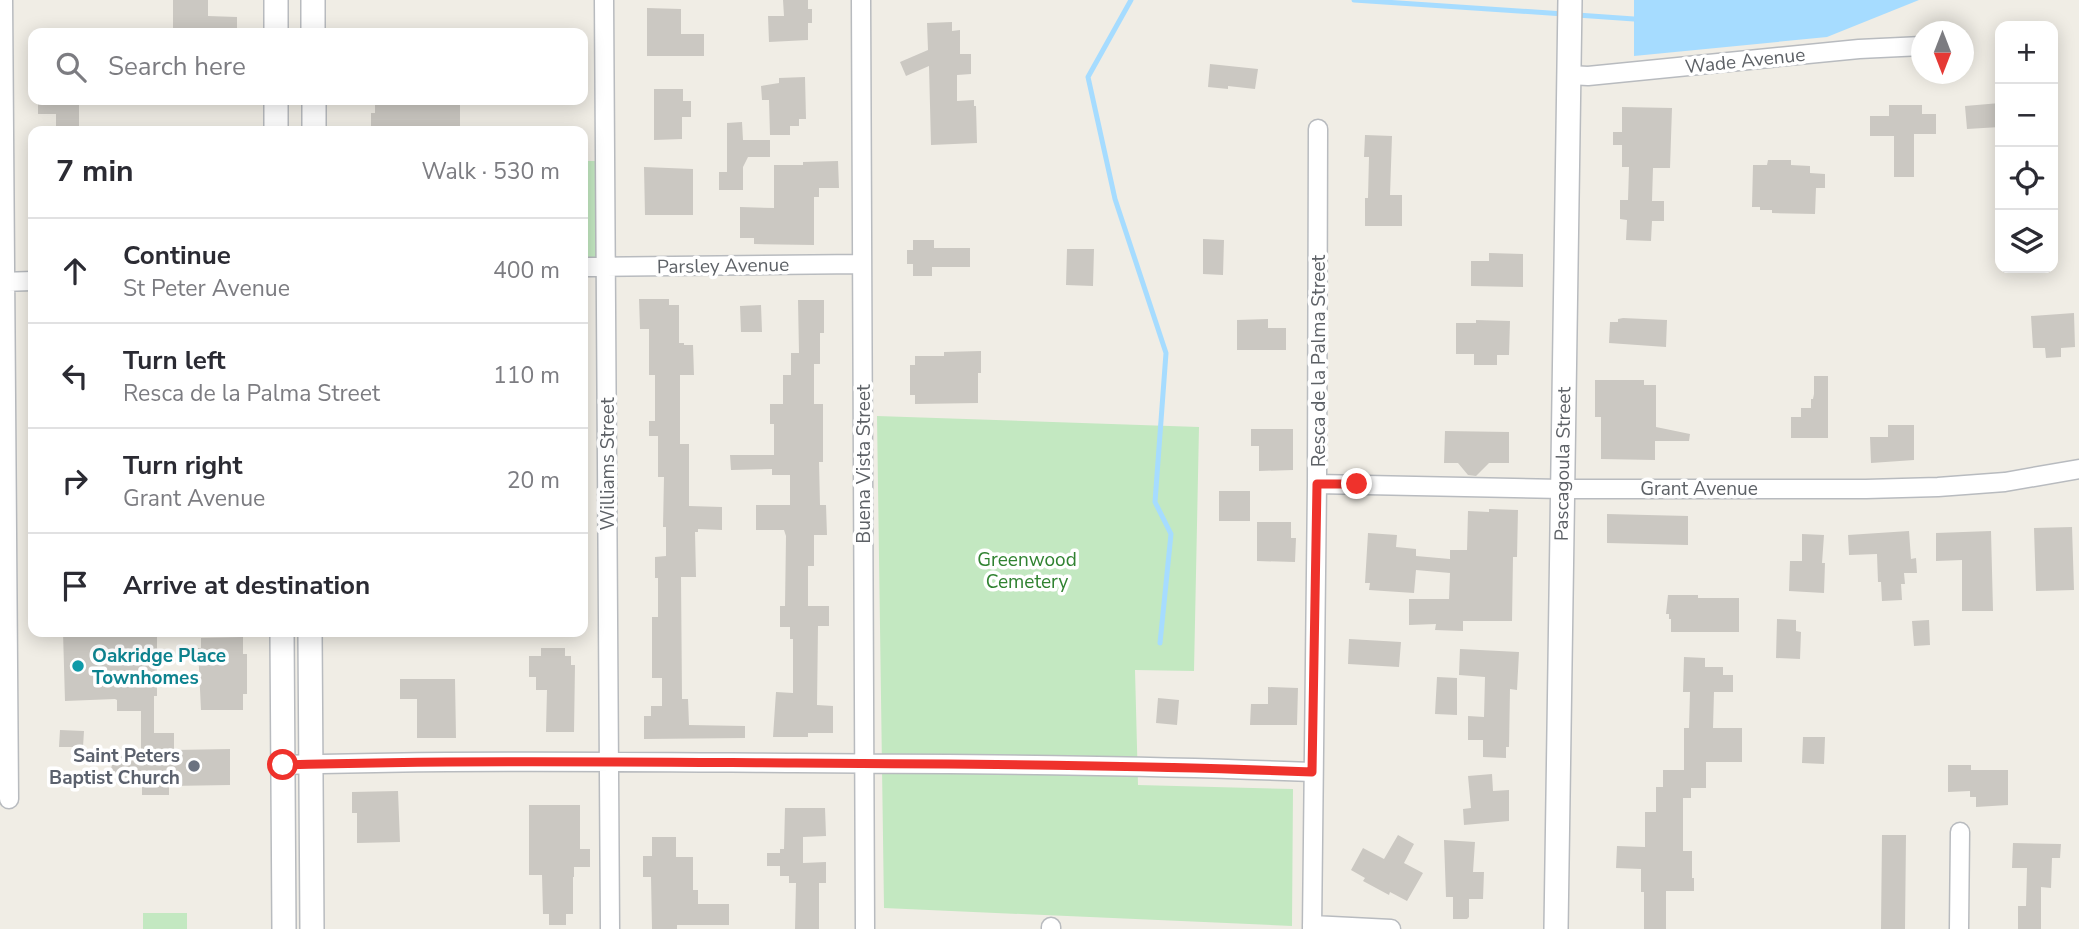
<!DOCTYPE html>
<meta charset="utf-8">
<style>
:root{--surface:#fff;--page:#f7f7f7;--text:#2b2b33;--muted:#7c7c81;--line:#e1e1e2}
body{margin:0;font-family:"Nunito Sans",sans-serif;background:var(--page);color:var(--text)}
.controls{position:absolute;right:21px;top:21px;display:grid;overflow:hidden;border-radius:14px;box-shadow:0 4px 18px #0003}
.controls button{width:63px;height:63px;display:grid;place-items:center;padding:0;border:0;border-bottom:2px solid var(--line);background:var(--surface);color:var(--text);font:35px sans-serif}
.compass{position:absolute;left:1911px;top:21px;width:63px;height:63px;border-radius:50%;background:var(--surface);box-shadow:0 4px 18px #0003;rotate:180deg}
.stop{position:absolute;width:21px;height:21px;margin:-16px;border:5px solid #ef322c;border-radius:50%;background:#fff}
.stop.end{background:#ef322c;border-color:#fff;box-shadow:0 2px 7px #0008}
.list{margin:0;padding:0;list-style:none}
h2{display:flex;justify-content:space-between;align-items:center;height:91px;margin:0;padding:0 28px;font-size:30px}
h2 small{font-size:23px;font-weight:400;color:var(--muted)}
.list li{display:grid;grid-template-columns:46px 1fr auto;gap:21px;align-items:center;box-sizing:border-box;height:105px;padding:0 28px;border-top:2px solid var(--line)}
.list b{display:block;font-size:26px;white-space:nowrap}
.list p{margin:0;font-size:23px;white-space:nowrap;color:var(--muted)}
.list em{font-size:23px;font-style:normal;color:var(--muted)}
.icon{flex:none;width:38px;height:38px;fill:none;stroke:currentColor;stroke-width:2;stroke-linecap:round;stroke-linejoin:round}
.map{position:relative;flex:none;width:2079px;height:929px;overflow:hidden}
.search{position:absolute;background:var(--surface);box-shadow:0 4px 18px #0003;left:28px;top:28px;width:560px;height:77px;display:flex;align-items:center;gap:18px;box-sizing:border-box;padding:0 24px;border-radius:14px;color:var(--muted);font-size:26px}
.panel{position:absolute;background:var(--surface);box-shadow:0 4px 18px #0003;left:28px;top:126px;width:560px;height:511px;border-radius:14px}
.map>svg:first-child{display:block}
.green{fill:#c3e8c1}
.water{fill:#a6dcff}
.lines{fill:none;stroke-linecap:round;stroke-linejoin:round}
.stream{stroke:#a6dcff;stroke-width:5}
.building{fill:#cbc8c2}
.minor-casing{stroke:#b8bbbf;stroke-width:21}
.tertiary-casing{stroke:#b8bbbf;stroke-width:26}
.minor{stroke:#fff;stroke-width:18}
.tertiary{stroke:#fff;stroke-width:23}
.route{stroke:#ef322c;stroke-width:9}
.culture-dot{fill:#0f9aa8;stroke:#fff;stroke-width:2.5}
.worship-dot{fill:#6b7280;stroke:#fff;stroke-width:2.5}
.labels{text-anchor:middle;stroke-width:7;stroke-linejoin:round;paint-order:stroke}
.street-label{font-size:19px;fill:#5d6166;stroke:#fff}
.park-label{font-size:19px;fill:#308231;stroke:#fff}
.culture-label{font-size:19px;font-weight:bold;fill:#0d838f;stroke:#fff;text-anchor:start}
.worship-label{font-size:19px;font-weight:bold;fill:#5b616d;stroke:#fff;text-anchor:end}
</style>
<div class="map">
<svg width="2079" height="929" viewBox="0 0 2079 929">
<rect width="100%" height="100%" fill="#f0ede5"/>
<path class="green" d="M583,161H600L601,260H583Z
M877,416L1199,427L1194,671L1135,670L1138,785L1293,789L1292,926L884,908Z
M143,913H187V929H143Z"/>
<path class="water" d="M1634,0H1919L1827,37L1634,56Z"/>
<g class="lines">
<path class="stream" d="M1131,0L1088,77L1115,199L1166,353L1155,502L1171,534L1160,643
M1354,0L1564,14
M1577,15L1634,19"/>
</g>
<path class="building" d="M173,0H208V16L237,17V33H173Z
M783,0H808V9H812V23H808V40L769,42L768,16H784Z
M647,8L681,9V34H704V56H647Z
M952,22V31L960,30V54H971V74L957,75V101L974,100V106H976L977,143L931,145L929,66L906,76L900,62L928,50L927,23Z
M1210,64L1258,69L1255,89L1228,86V89L1208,87Z
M805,77L806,119H799V126H790V135H770L769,100H762L761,86L779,83V78Z
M654,89H683V101H691V117H682V139L654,140Z
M38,100H79V127H56V114H38Z
M375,100H460V131H371V113H375Z
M2000,103V127L1967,129L1965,106Z
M1889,105H1922V114H1936V134H1914V177H1894V136H1870V116H1889Z
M1622,107L1672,108L1670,168H1653L1652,201H1664V221H1652L1651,241L1626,240L1627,220L1620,219V200H1628L1629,167H1622V145H1613V132H1622Z
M742,122L743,140H770V157H748L743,167V190H719V172H727V123Z
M1365,135L1392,136L1390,195H1402V226H1365V198H1368L1369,157H1364Z
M1768,160H1791V165L1810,166V173L1825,174V188H1816L1815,214L1772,213V210H1760V207H1752L1753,165H1767Z
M838,161L839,188H819V197H814V245L754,244V238H740V207L774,208V165H803V162Z
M644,167L693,169V215H645Z
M1203,239L1224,240L1223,275L1203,274Z
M913,240H934V248H970V267H932V276H913V264H907V250H913Z
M1067,249H1094L1093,286L1066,285Z
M1489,253L1523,254V287L1471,286V261H1489Z
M639,299H669V305H679V343H684V345H693L694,375H680V444H689V506L722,507V530L698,529V532H695L696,577H681L682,699H688L689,725L745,726V738L644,739V716H651V706H662V678H652V617H658V578H655V557L666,556V527H663L664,477H658V436H649V421H655V375H649V329H640Z
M798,300H824V333H820V364H814V404H823V462H819L820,505H826L827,535H814V566H808V606H829V626H818L817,705L833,706V733H808V737H773L776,692L793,693V639H790V627H780V606H785L786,536L784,530H756V505H790V475H772V469L731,470L730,455H774V424H770V404H783V375H791V353H799Z
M761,305L762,332H741L740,306Z
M2074,313L2075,347L2061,348V357L2046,358L2045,348H2033L2031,316Z
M1623,318L1667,320L1666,347L1609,343L1610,322H1618V319Z
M1268,319V328H1286V350H1237V320Z
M1476,320L1510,321L1509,355H1497V365H1474V354H1456V323H1476Z
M981,351V373H978V403L915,404V395H910V365H915V356H944V352Z
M1814,376H1828V438H1791V417H1801V408H1811V399H1813L1814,394Z
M1595,380H1644V385H1656V427L1690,434L1689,441H1655V460L1601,459V417H1595Z
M1888,425H1914V460L1871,463L1870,437H1888Z
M1251,429H1293V470L1259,471V446H1251Z
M1445,431L1509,432V463H1489L1476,476L1468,475L1458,463H1444Z
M1219,491H1250V521H1219Z
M1489,509L1518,510L1517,557H1513L1512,621H1463V631L1435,630L1436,624L1409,625V599H1449L1450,573L1416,570L1414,593L1369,590L1370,583H1365L1368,533L1397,535L1396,547L1416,549V556L1450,559V550H1467L1468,511L1489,512Z
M1607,514L1688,516V545L1607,543Z
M1257,522H1291V538H1296L1295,562L1257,561Z
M2072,527L2074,590L2036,591L2034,528Z
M1909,531L1911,559L1916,558L1917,573H1904L1905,584H1901L1902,600L1882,601L1881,582H1878L1877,554L1849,555L1848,535Z
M1991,531L1993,611H1962V560L1936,561V533Z
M1802,534L1824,535L1822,563H1825L1824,593L1789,591L1790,561H1802Z
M1668,595H1698V598H1739V632H1671V619H1669V614H1666Z
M1777,619L1796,620V631L1801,632L1800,659L1776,658Z
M1929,620L1930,645L1914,646L1912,621Z
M63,632H157V696H154V733H174V750L230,749V785L169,786V795H142V785L109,779L114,755L141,760V711H117V700L115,699L65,701Z
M243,637V654H247V694H243V710H201L198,648H201V638Z
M1349,639L1401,642L1399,667L1348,664Z
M541,648H565V656H571V665H575L574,732H546L547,690H536V677H529V656H541Z
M1460,649L1519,652L1517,690L1510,689L1509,747H1506V758L1483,757V740H1468V716L1484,717L1485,677L1459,675Z
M1684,657L1705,658V667H1723V675H1733V692H1714L1713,728H1742V762H1706V788H1691V798H1683V851H1692V878H1694V891H1666V929H1644V892H1641V869L1616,868L1617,846L1645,847V812H1656V787H1663V770H1684V728H1689L1690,692H1683Z
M1437,677L1457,678V715L1435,714Z
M400,679H455L456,738H417V699H400Z
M1268,687L1298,688L1297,725H1250L1251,704H1268Z
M1158,698L1179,700L1177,725L1156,723Z
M60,730L84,731L83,747H59Z
M1803,737H1825L1824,764L1802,763Z
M1948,765H1971V770H2008V805L1976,807V797H1970V791L1948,792Z
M1492,774L1493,791L1509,790V821L1464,825L1463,809L1471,808L1468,776Z
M398,791L400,842L357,843V813H352V792Z
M529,805H580V849H590V867H574V877H573V914H566V925H549V914H543L542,875H529Z
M785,808H825L826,836L803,837V863L826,862V883H819V929H795L796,883H789V876H780V866H767V853H780V849H784Z
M1398,835L1414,844L1404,863L1423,873L1407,901L1390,892L1389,895L1363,881L1365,878L1351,870L1363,848L1384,859Z
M1882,835H1906L1905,929H1881Z
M652,837H676V857H693V890H698V904H729V925H677V929H652L651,877H643V856H652Z
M1444,840L1475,842L1473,872H1484L1483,899H1469V917L1467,919H1453V897H1446Z
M2013,843L2061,844L2060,858H2052L2051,888L2041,887V929H2018V906H2026L2027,868H2012Z"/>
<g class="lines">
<g class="minor-casing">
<path id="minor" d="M3,0L9,799
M604,0L610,929
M861,0L865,929
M1569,75L1588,76L1859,49L1922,46
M583,267L862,264
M0,282L33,281
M1317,484L1562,489H1866L1938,487L2005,482L2079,469
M283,765C454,760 625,762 795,763C968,764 1140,765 1312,772
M1312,925L1391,929
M1051,927V929
M1312,929L1317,484L1318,129
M1959,929L1960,832"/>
</g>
<g class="tertiary-casing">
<path id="tertiary" d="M313,0V33
M276,33V0
M276,100V131
M314,131V100
M282,632L284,929
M310,632L312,929
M1556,929L1570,0"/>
</g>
<use href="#minor" class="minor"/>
<use href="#tertiary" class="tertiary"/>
</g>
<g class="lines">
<path class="route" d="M283,765C454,760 625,762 795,763C968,764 1140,765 1312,772L1317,484H1357"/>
</g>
<circle class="culture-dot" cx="78" cy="666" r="7"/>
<circle class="worship-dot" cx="194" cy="766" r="7"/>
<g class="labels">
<g class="street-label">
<text transform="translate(1745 60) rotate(-6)" y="7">Wade Avenue</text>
<text transform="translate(723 265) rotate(-1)" y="7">Parsley Avenue</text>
<text transform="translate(1318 361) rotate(-90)" y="7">Resca de la Palma Street</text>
<text transform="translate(607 464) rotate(-90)" y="7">Williams Street</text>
<text transform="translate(863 464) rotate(-90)" y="7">Buena Vista Street</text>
<text transform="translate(1562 464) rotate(-89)" y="7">Pascagoula Street</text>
<text x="1699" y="495">Grant Avenue</text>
</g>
<g class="park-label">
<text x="1027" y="566">Greenwood<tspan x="1027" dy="22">Cemetery</tspan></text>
</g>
<g class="culture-label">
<text x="92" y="662">Oakridge Place<tspan x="92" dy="22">Townhomes</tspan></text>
</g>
<g class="worship-label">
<text x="180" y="762">Saint Peters<tspan x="180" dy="22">Baptist Church</tspan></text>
</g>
</g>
</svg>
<div class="controls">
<button>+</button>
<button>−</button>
<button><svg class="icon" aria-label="locate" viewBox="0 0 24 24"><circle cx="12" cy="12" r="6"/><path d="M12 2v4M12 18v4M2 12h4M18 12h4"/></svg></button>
<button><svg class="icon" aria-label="layers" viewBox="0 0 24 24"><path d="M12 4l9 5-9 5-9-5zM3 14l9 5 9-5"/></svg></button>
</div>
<svg class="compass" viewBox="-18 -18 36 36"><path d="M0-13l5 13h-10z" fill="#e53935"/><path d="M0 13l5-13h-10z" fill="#7c7c81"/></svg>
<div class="stop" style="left:283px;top:765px"></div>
<div class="stop end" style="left:1357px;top:484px"></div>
<div class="search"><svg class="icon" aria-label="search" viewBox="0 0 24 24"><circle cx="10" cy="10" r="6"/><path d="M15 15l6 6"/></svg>Search here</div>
<section class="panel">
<h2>7 min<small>Walk · 530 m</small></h2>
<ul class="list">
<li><svg class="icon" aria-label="ahead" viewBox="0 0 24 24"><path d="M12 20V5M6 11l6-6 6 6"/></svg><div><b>Continue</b><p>St Peter Avenue</p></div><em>400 m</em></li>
<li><svg class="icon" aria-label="left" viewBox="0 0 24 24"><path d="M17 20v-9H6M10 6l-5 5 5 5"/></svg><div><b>Turn left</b><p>Resca de la Palma Street</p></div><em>110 m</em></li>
<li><svg class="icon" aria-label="right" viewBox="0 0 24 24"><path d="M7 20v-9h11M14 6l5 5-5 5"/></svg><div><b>Turn right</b><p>Grant Avenue</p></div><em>20 m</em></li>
<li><svg class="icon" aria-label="arrive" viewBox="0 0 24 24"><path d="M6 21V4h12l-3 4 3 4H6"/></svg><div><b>Arrive at destination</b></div></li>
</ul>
</section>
</div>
